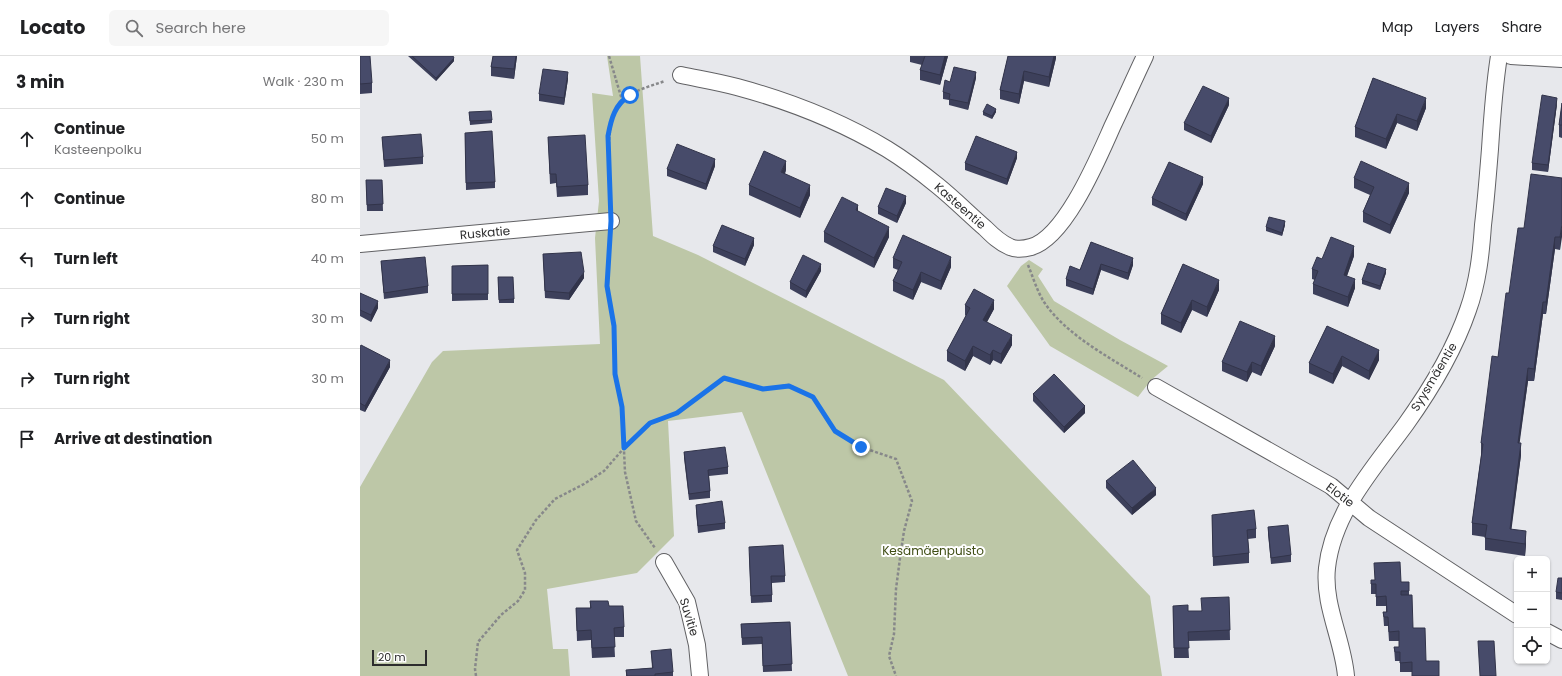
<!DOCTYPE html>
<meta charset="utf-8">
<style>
:root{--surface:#fff;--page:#f6f6f6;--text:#202124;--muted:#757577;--line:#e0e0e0}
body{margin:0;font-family:Poppins,sans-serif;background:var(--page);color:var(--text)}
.controls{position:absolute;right:12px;bottom:12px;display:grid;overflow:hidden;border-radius:6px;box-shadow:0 1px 3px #0004}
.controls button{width:36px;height:36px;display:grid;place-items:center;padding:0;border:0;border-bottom:1px solid var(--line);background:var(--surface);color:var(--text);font:20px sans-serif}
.scale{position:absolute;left:12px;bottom:10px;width:55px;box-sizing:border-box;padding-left:4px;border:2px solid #2d2d2e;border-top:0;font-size:11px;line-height:14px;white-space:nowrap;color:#2d2d2e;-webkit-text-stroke:3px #fff;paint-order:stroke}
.stop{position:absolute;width:12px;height:12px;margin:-9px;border:3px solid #1a73e8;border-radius:50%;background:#fff}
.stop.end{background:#1a73e8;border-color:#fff;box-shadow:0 1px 4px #0008}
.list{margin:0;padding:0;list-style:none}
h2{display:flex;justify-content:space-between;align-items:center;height:52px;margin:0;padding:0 16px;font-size:17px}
h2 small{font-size:13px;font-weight:400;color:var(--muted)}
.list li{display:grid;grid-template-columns:26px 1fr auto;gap:12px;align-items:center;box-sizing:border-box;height:60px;padding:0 16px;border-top:1px solid var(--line)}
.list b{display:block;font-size:15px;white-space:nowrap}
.list p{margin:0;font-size:13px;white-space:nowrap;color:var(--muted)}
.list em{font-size:13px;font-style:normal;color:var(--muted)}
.icon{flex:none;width:22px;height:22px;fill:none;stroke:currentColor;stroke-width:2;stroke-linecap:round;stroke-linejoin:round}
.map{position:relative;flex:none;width:1202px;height:620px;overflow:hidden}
header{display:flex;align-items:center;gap:24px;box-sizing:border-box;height:56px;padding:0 20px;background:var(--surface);border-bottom:1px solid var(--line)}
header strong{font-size:19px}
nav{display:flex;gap:22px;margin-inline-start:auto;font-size:14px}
.search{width:280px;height:36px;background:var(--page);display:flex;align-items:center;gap:10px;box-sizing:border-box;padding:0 14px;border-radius:6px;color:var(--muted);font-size:15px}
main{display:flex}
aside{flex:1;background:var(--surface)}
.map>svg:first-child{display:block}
.green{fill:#bdc7a7}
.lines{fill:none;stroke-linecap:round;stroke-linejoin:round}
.minor-casing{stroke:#616164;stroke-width:18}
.path{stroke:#87888a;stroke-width:2.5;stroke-dasharray:3 2;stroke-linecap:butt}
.minor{stroke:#fff;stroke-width:16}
.wall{fill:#3d405b}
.shaded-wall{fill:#32344a}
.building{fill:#474b6a;stroke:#32344a}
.route{stroke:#1a73e8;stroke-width:5}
.labels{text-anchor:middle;stroke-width:4;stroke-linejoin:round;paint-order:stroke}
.street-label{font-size:12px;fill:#2d2d2e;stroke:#fff}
.park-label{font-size:12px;fill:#404e15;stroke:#fff}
</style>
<header>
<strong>Locato</strong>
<div class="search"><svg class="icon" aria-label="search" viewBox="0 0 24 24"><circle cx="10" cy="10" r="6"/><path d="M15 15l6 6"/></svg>Search here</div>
<nav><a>Map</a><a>Layers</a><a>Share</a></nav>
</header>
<main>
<aside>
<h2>3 min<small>Walk · 230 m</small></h2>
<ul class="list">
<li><svg class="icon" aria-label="ahead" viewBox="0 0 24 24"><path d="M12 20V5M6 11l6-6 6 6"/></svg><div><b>Continue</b><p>Kasteenpolku</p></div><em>50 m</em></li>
<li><svg class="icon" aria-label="ahead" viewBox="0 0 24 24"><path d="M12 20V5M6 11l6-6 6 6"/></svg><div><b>Continue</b></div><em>80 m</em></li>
<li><svg class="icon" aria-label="left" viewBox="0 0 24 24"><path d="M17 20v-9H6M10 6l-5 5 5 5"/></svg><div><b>Turn left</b></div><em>40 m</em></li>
<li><svg class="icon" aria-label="right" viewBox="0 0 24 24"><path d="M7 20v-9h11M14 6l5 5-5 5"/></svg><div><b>Turn right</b></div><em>30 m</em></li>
<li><svg class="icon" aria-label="right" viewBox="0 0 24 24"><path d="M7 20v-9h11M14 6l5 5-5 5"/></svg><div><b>Turn right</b></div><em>30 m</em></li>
<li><svg class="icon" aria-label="arrive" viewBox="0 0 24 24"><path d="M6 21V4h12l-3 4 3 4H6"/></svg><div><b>Arrive at destination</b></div></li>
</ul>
</aside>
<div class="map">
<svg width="1202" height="620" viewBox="0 0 1202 620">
<rect width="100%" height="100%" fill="#e7e8ec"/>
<path class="green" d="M247,0H280L293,180L338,199L584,324L790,540L802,620H488L382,356L308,365L314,480L277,517L187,533L193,593H208L210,620H0V431L72,306L83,295L240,288L235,182L239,145L232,37L253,40Z
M669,204L683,213L678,220L694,245L760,284L808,310L791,324L778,341L690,290L647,230L661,210Z"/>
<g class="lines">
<g class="minor-casing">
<path id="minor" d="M1151,0L1202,3
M321,19C340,23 359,26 377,31C429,45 480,65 527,93C545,104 562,117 578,130C594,143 609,158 625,172C632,179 640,187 650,191C657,194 664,193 671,191C706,181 739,100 753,69C764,46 774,23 785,0
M0,188L251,165
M796,331L971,430L1009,462L1157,559
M304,506L327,546L337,589L340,620
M1187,576L1202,584
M986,620C983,584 963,549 967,512C973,456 1014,412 1046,368C1071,333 1094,295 1108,254C1118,226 1121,198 1123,169C1126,144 1128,118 1130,93C1132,62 1134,31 1139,0"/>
</g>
<path class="path" d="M249,0L262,44
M250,149C250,123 242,62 263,44C274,34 291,30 305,25
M250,182L247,230L254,270L255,318L262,351L265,416L276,465L295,492
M668,209C673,221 677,235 684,246C706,279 749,301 782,322
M116,620L115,613L118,586L141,559L158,545L165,534V517L157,494L176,464L195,443L224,428L244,415L264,392L290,367L317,357L364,322L403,333L429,329L453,341L475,375L501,391L536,403L552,445L544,475L540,502L536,533L534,578L529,600L536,620"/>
<use href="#minor" class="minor"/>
</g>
<path class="wall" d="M0,0L12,27V37L0,38Z
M48,0H93L94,5L76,25Z
M133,0H157L154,23L131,20V11Z
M550,0H588L580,29L560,24V14L562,9L550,6Z
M648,0H696V2L689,31L664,25L659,48L640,43V34Z
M616,22L608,54L589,49V44L583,43V36L590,26Z
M1013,22L1066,52L1057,75L1037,67L1026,93L995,81V71Z
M208,23L204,49L179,45V38Z
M1202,47V82L1199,81V69Z
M1197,48L1188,116L1172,114V107Z
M869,49L851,87L824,74V67Z
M109,56L132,64V67L110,69Z
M623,56H636L632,63L623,59Z
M105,77L135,126V132L106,134Z
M22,81L63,101V108L24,111Z
M188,81L228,129V139L197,141L196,127L190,128Z
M657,102L647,129L605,114V107Z
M355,110L346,134L307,120V113Z
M426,114L425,118L450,139L440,162L389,139V129Z
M994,122L1049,137L1030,178L1003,166V156L1010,139L994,132Z
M1202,122L1200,194L1195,193L1186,258H1183L1174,325H1168L1159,387L1161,399L1151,473L1166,488L1165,500L1125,494V481L1112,479V467L1121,400V387L1138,301L1149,237L1164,172Z
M6,124H22L23,155H7Z
M843,128L826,165L792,149V142Z
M546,147L537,167L518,158V151Z
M925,169L922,180L906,175V171Z
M464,176L529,181L514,212L464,186Z
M731,186L773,209L768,224L741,214L733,239L706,230V223L720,214Z
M394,189L385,210L353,196V190Z
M183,198L224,222L209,244L185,242Z
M994,200L987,220L995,232L988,251L953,238V228L955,224L952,223V213L962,203Z
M533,202L591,211L581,234L561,226L553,244L533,235V225L538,214L533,212Z
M21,205L68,230V237L24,243Z
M823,208L859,234L847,261L832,254L821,277L801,268V258Z
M128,209V244L92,245V210Z
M461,215L446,242L430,233V226Z
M1026,217L1020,234L1002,228V224Z
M138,221L154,243V247H139Z
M0,237L18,252L11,266L0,260Z
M605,249L634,253L627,266L652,289L641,308L633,304L630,309L613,300L605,315L587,305V295L606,260L605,259Z
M967,270L1019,304L1009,324L982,310L973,328L949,317V307Z
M915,290L901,320L892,316L887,326L862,315V306Z
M0,291L30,311L5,356L0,354Z
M673,338L725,357L704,377L673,345Z
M324,396L368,411V418L349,420L350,435V442L329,444L324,402Z
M746,425L796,439L772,459L746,432Z
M336,449L365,467V473L338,477L336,455Z
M852,459L896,473V482L888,483L889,497V507L853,510Z
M908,471L931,499V506L911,508L908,478Z
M389,497L425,520V526L412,527V546L391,547Z
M1202,522V544L1196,543V536Z
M1011,524L1041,526H1049V539L1053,572L1066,605L1079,620H1052V616H1040V605H1035L1034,591H1039V585H1029L1028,570H1024L1023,556H1026V550H1016V538H1011Z
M869,541L870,584L828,585L829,602H814L813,550L828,555H841Z
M230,545L264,571V581H254L255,601L232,602L231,584L217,585L216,552H230Z
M430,566L432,615L403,616L402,588L382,589L381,568Z
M291,595L313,616V620H266V614L292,612Z"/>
<path class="shaded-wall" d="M156,0H157L154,23V13Z
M585,0H588L580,29V19Z
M694,0H696V2L689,31V21Z
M94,2V5L76,25V22Z
M664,15V25L659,48V38Z
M208,16V23L204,49V42Z
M616,16V22L608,54V47Z
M869,42V49L851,87V80Z
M1066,42V52L1057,75V65Z
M1197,42V48L1188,116V109Z
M636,53V56L632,63V60Z
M1037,58V67L1026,93V83Z
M657,96V102L647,129V123Z
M355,103V110L346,134V128Z
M426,105V114L421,126V116Z
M843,121V128L826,165V158Z
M1049,127V137L1030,178V169Z
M450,129V139L440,162V152Z
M546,140V147L537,167V160Z
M498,149V159L496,154Z
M925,165V169L922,180V177Z
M1202,168V181L1200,194V181Z
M529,171V181L514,212V202Z
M1195,181V193L1186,258V246Z
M394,182V189L385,210V203Z
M994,190V200L984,228V219Z
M591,201V211L581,234V225Z
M773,202V209L768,224V217Z
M461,208V215L446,242V235Z
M741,208V214L733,239V233Z
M1026,213V217L1020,234V230Z
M224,216V222L209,244V237Z
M561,216V226L553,244V234Z
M995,223V232L988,251V241Z
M859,224V234L847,261V251Z
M634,244V253L623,273V264Z
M832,244V254L821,277V267Z
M18,245V252L11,266V259Z
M1183,246V258L1174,325V313Z
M652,279V289L641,308V298Z
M915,280V290L901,320V310Z
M613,290V300L605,315V305Z
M633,294V304L630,309V299Z
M1019,294V304L1009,324V315Z
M982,300V310L973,328V318Z
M30,304V311L5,356V350Z
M892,306V316L887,326V316Z
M1168,312V325L1158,399V387Z
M725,350V357L704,377V371Z
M1161,387V399L1150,485V473Z
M796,432V439L772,459V452Z
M1166,475V488L1165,500V488Z"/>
<path class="building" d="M0,0H10L12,27L0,28Z
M52,0H93L94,2L76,22Z
M133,0H156L154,13L131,11Z
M565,0H585L580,19L560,14Z
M648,0H694L689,21L664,15L659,38L640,34Z
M594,11L616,16L608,47L589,43L590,38L583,36L585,24L590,26Z
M183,13L208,16L204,42L179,38Z
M1013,22L1066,42L1057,65L1037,58L1026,83L995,71Z
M843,30L869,42L851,80L824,67Z
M1182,39L1197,42L1188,109L1172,107Z
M1202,47V69H1199Z
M627,48L636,53L632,60L623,56Z
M131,55L132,64L110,65L109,56Z
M132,75L135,126L106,127L105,77Z
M61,78L63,101L24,104L22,81Z
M225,79L228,129L197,131L196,118H190L188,81Z
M616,80L657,96L647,123L605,107Z
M317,88L355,103L346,128L307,113Z
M404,95L426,105L421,116L450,129L440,152L389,129Z
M1001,105L1049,127L1030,169L1003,156L1014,131L994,122Z
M809,106L843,121L826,158L792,142Z
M1171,118L1202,122V168L1200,181H1195L1186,246H1183L1174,313L1168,312L1158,387H1161L1150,473L1166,475L1165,488L1125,482L1127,469L1112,467L1123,388L1121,387L1132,300L1138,301L1146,237H1149L1158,172H1164Z
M6,124H22L23,148L7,149Z
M526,132L546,140L537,160L518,151Z
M482,141L498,149L496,154L529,171L514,202L464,176Z
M909,161L925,165L922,177L906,171Z
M362,169L394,182L385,203L353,190Z
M543,179L591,201L581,225L561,216L553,234L533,225L542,206L533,202Z
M971,181L994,190L984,219L995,223L988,241L953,228L958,215L952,213L957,201L962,203Z
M731,186L773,202L768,217L741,208L733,233L706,223L710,210L720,214Z
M221,196L224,216L209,237L185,235L183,198Z
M443,199L461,208L446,235L430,226Z
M65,201L68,230L24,237L21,205Z
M1008,207L1026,213L1020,230L1002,224Z
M823,208L859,224L847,251L832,244L821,267L801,258Z
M128,209V238H92V210Z
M138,221H153L154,243L139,244Z
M614,233L634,244L623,264L652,279L641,298L633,294L630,299L613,290L605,305L587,295L610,252L605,249Z
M0,237L18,245L11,259L0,254Z
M880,265L915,280L901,310L892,306L887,316L862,306Z
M967,270L1019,294L1009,315L982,300L973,318L949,307Z
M1,289L30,304L5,350L0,347V291Z
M694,318L725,350L704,371L673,338Z
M365,391L368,411L348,414L350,435L329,438L324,396Z
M773,404L796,432L772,452L746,425Z
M362,445L365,467L338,470L336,449Z
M894,454L896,473L887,474L889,497L853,501L852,459Z
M928,469L931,499L911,502L908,471Z
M423,489L425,520H411L412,539L391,540L389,491Z
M1040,506L1041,526H1049V535H1041V539H1052L1053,572H1065L1066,605H1079V620H1052V606L1040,607V596H1035L1034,591H1039V575L1029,576L1028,561H1024L1023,556H1027L1026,540L1016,541V528H1011V524H1015L1014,507Z
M1198,522H1202V537L1196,536Z
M869,541L870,574L828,576L829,592H814L813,550L828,549V555H842L841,542Z
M230,545H248L249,550H263L264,571L254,572L255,591L232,592L231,574L217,575L216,552H231Z
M430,566L432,608L403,610L402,581L382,582L381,568Z
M1118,585H1134L1136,620H1120Z
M311,593L313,616L295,618V620H267L266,614L293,612L291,595Z"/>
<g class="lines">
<path class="route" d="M270,39C255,48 251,63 248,80L251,165L247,230L254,270L255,318L262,351L264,392L290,367L317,357L364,322L403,333L429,330L453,341L475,375L501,391"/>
</g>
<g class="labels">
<g class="street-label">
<text transform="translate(600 150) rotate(41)" y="4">Kasteentie</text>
<text transform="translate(125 177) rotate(-5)" y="4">Ruskatie</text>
<text transform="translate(1074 321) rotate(-59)" y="4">Syysmäentie</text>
<text transform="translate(980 439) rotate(37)" y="4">Elotie</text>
<text transform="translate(329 561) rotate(73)" y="4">Suvitie</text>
</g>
<g class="park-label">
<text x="573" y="499">Kesämäenpuisto</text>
</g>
</g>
</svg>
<div class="controls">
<button>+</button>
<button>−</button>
<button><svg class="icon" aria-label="locate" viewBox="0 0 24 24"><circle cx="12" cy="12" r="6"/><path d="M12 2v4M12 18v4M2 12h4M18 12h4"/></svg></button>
</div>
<div class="scale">20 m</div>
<div class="stop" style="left:270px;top:39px"></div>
<div class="stop end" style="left:501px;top:391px"></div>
</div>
</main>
